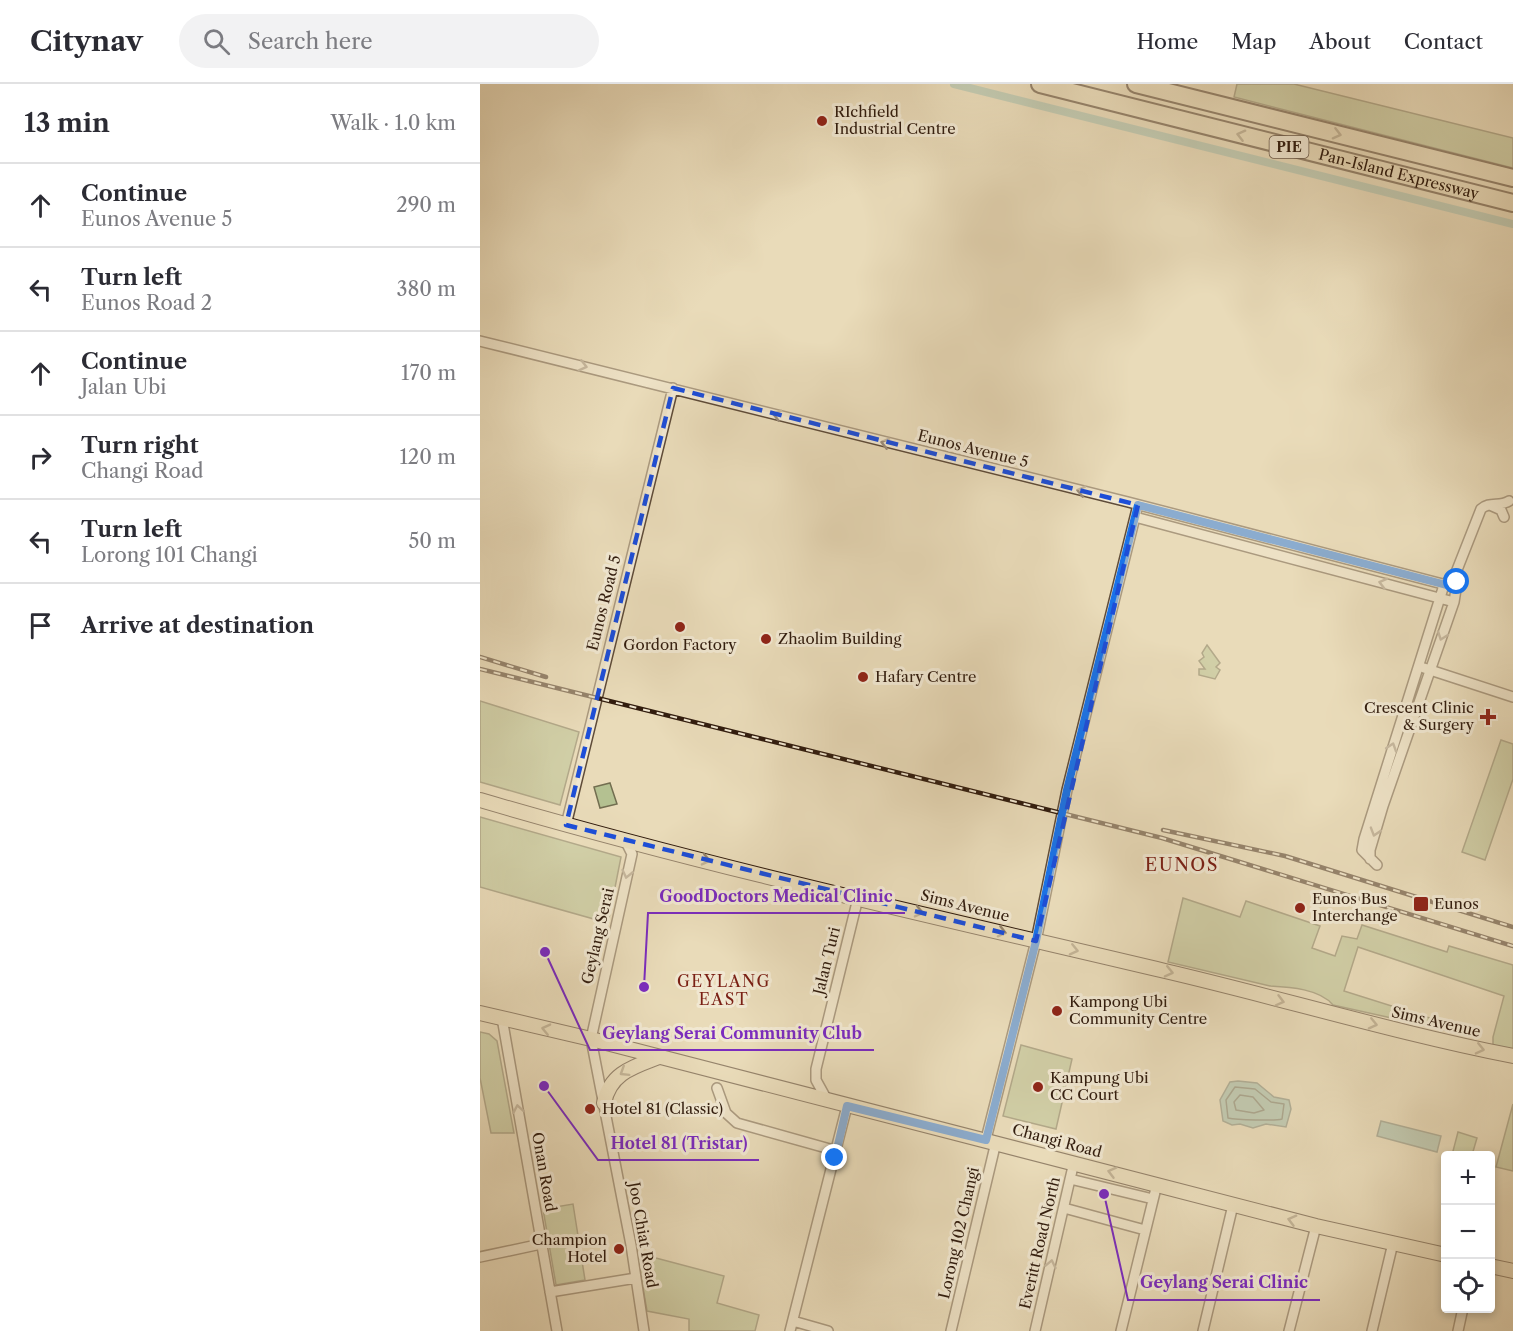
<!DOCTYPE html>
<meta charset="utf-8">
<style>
:root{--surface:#fff;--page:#f2f2f3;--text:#2b2b33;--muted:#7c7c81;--line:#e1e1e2}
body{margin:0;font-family:"Libre Caslon Text",serif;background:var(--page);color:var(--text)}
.controls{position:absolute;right:18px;bottom:18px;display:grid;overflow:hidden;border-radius:6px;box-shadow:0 3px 9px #0003}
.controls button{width:54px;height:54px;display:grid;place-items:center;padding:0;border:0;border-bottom:2px solid var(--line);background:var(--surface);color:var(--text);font:30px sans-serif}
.stop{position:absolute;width:18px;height:18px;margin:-14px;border:4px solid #1a73e8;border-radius:50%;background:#fff}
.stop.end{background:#1a73e8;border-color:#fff;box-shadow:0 2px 6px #0008}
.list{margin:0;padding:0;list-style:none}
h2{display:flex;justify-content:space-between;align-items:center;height:78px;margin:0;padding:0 24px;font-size:26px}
h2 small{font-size:20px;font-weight:400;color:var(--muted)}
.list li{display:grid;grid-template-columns:39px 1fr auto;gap:18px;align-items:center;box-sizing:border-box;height:84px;padding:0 24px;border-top:2px solid var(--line)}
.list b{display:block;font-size:22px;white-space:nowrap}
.list p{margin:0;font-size:20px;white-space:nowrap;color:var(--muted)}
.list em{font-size:20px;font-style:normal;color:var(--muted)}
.icon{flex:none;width:33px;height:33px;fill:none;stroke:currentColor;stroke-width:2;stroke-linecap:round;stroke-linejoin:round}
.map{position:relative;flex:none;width:1033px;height:1247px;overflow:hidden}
header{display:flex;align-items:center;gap:36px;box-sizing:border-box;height:84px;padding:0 30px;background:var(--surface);border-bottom:2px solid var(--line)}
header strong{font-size:28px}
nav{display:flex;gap:33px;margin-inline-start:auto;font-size:21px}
.search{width:420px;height:54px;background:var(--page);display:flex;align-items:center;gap:15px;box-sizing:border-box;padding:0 21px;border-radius:33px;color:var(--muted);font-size:22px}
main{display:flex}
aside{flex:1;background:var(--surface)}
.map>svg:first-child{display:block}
.green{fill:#b4c191;stroke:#726e50;stroke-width:1.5}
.water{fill:#98bbac;stroke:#6f7b6d;stroke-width:1.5}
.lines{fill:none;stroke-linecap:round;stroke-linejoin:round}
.shore{stroke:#646c5d;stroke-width:1.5}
.canal{stroke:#98bbac;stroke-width:8}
.minor-casing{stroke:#5f4c39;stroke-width:12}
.primary-casing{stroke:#311c0e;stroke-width:16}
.motorway-casing{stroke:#311c0e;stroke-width:20}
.minor{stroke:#f1e8d2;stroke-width:9}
.primary{stroke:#e9dbb9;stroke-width:14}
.motorway{stroke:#e9dbb9;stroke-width:16}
.rail-casing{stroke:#311c0e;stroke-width:4.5}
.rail{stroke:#f1e8d2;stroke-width:2;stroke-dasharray:7;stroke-linecap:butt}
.oneway{stroke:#96856c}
.oneway2{stroke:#9b8c7a}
.route{stroke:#1a73e8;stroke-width:8}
.marked{fill:none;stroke:#1d4ed8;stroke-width:4.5;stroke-dasharray:12 8;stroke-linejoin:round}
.poi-dot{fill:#8f2418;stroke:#f1e8d2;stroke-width:2}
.labels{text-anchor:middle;stroke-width:6;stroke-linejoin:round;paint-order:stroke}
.shield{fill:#f1e8d2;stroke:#6b5949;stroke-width:1.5}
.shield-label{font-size:14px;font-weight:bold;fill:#311c0e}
.poi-label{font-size:15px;fill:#311c0e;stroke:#f1e8d2;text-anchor:start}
.street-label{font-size:15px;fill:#311c0e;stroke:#f1e8d2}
.neighbourhood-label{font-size:16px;letter-spacing:1.5px;fill:#7a1f14;stroke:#f1e8d2}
.quarter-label{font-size:18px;letter-spacing:1.5px;fill:#7a1f14;stroke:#f1e8d2}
.leader{fill:none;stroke:#7b2cbf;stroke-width:2}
.callout-dot{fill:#7b2cbf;stroke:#f1e8d2;stroke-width:2}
.callout-label{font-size:16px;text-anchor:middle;font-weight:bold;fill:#7b2cbf;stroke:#f1e8d2;stroke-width:6;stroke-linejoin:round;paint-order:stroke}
</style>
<header>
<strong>Citynav</strong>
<div class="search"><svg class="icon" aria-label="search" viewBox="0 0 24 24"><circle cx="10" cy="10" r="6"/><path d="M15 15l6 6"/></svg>Search here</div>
<nav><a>Home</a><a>Map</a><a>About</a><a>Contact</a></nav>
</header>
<main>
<aside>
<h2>13 min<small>Walk · 1.0 km</small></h2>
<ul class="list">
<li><svg class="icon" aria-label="ahead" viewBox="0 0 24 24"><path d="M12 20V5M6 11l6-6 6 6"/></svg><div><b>Continue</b><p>Eunos Avenue 5</p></div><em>290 m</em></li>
<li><svg class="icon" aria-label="left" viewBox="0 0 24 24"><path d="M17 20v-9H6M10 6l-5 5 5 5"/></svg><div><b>Turn left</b><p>Eunos Road 2</p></div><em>380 m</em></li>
<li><svg class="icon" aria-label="ahead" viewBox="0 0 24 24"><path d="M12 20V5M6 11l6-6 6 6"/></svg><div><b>Continue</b><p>Jalan Ubi</p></div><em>170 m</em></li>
<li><svg class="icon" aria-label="right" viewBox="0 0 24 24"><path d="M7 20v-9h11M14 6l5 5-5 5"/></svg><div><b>Turn right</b><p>Changi Road</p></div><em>120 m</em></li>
<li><svg class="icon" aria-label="left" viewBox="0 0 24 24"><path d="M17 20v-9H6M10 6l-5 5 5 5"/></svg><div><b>Turn left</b><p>Lorong 101 Changi</p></div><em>50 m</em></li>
<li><svg class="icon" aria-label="arrive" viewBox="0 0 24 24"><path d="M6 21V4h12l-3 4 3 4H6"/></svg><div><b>Arrive at destination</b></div></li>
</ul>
</aside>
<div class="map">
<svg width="1033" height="1247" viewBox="0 0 1033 1247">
<rect width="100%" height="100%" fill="#e9dbb9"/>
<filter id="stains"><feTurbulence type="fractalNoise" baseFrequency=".00333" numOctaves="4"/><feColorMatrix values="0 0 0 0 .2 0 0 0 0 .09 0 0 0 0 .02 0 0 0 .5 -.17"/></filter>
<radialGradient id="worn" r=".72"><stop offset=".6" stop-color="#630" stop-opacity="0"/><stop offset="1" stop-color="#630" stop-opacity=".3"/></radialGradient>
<path class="green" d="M757,0H814L1033,54V84L754,13Z
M727,561L740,579L736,583L740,586L735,595L719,591V585H725L719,577L724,573L722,569Z
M0,617L99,648L80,721L0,698Z
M1021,656L1033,660V695L1005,776L982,768Z
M130,699L137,720L120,724L114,703Z
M0,733L141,773L128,839L0,803Z
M703,814L760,833L766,817L840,842L832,864L855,872L862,852L877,855L882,841L967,868L969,862L1033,881V966L1013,962V953L1024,912L878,863L864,907L972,941L970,947L853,921C840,905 810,903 790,902L688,878Z
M0,948L9,950L17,957L34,1049H11L0,994Z
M541,961L592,975L576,1045L523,1032Z
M1033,1020V1087L1016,1083Z
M978,1048L997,1054L992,1071H972Z
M93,1120L105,1196L76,1201L63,1125Z
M157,1169L244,1192L237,1219L279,1231L275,1247H209V1235L167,1227Z"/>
<path class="water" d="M758,997L777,999L794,1013L809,1016L811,1025L806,1043L786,1040L773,1044L760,1040L752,1041L743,1037L740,1016L750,998Z
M901,1037L961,1052L957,1068L897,1052Z"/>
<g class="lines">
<path class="shore" d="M755,1003L775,1005L791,1018L804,1020L802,1035C794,1037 757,1036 748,1034L746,1016Z
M760,1011L773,1013L784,1026L774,1029L756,1026L754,1018Z"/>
<path class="canal" d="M474,0L1033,140"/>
<g class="minor-casing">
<path id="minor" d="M0,257L648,418L978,504
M1012,422L1021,426L1024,433
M655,433L974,518
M944,584L1033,613
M86,741L193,304
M146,758L152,770L111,955L151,1161L164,1247
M890,775V766L903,722L974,518L977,499
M897,781L882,766L884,755L964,501L975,491L1001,425C1009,417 1020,423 1029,417
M22,934L77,1247
M237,1004L246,1029L257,1039L357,1067
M347,1016L336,996V985L378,814
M506,1055L556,857L587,706L658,421
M590,1095L673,1115
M584,1124L665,1146
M0,1173L61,1160
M70,1208L156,1194
M313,1237L348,1247
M310,1247L367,1022
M471,1247L516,1058
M555,1247L594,1078
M641,1247L677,1100
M723,1247L753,1121
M809,1247L836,1142
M892,1247L913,1159
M978,1247L983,1224"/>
</g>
<g class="primary-casing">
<path id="primary" d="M0,716C225,782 456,833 685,887C801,914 916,949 1033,972
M0,929L111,955L836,1142L966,1171
M124,1019C130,989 153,983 179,973
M1010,1182L1033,1187"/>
</g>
<g class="motorway-casing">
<g id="motorway">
<path id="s1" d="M560,0L1033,119"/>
<path d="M656,0L1033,94"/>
</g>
</g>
<use href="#minor" class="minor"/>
<use href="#primary" class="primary"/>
<use href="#motorway" class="motorway"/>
<g class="rail-casing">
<path id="rail" d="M0,573L66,593
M0,585L682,754L1033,862
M683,746L805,772L1033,843"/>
</g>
<use href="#rail" class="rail"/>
</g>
<defs><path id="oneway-chevron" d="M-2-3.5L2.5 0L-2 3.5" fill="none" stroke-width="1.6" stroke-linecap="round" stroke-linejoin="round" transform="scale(1.5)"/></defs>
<g class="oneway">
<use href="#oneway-chevron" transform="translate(857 50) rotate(14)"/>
<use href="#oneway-chevron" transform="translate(761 51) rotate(-166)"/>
<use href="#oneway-chevron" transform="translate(226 776) rotate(13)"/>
<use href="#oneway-chevron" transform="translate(439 828) rotate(13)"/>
<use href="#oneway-chevron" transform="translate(522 848) rotate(14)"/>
<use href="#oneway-chevron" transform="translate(594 866) rotate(13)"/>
<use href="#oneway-chevron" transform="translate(689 888) rotate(13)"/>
<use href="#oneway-chevron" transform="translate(800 917) rotate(15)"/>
<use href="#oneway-chevron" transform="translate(893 940) rotate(13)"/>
<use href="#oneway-chevron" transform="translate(66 945) rotate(-167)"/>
<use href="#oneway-chevron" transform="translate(1000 965) rotate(13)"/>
<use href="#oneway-chevron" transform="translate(144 988) rotate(148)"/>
<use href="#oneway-chevron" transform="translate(632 1088) rotate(-165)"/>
<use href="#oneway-chevron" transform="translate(812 1136) rotate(-165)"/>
</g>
<g class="oneway2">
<use href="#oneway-chevron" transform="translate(103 282) rotate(14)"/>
<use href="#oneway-chevron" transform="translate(297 331) rotate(-166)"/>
<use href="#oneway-chevron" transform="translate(405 359) rotate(-166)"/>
<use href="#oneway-chevron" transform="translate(601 407) rotate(-167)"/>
<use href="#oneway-chevron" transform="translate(903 499) rotate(-165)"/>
<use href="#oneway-chevron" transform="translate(962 552) rotate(110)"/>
<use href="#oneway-chevron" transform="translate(912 663) rotate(-72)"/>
<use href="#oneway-chevron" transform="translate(895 748) rotate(107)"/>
<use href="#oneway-chevron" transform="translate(147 790) rotate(103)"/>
<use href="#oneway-chevron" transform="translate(38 1025) rotate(-100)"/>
<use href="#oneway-chevron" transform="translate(571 1180) rotate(-78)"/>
</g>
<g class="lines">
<path class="route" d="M355,1074L367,1022L506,1056L556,857L587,706L658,421L978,504L977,498"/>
</g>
<path d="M0 0H1033V1247H0ZM193,304L658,421L556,857L86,741Z" fill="#e9dbb9" fill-opacity=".55" fill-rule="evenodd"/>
<path class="marked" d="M193,304L658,421L556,857L86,741Z"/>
<g class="poi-dot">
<circle cx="342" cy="37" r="6"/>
<circle cx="200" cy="543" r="6"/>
<circle cx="286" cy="555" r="6"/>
<circle cx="383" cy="593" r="6"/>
<path d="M1005 624h6v6h6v6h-6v6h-6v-6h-6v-6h6z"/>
<rect x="933" y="812" width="16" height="16" rx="3"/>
<circle cx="820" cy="824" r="6"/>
<circle cx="577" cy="927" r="6"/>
<circle cx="558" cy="1003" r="6"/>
<circle cx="110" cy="1025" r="6"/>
<circle cx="139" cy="1165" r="6"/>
</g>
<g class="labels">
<rect class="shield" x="789.5" y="52" width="39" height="22" rx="4.5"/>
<g class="shield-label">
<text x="809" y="68">PIE</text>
</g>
<g class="poi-label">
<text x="354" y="33">RIchfield<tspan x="354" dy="17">Industrial Centre</tspan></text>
<text x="298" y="560">Zhaolim Building</text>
<text x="200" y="566" text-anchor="middle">Gordon Factory</text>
<text x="395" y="598">Hafary Centre</text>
<text x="994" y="629" text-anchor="end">Crescent Clinic<tspan x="994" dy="17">&amp; Surgery</tspan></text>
<text x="832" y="820">Eunos Bus<tspan x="832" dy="17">Interchange</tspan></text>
<text x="954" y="825">Eunos</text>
<text x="589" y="923">Kampong Ubi<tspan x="589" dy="17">Community Centre</tspan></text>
<text x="570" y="999">Kampung Ubi<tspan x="570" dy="17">CC Court</tspan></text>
<text x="122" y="1030">Hotel 81 (Classic)</text>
<text x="127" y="1161" text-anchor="end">Champion<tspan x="127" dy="17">Hotel</tspan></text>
</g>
<g class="street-label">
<text dy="5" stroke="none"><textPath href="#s1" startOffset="370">Pan-Island Expressway</textPath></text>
<text transform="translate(493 365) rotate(14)" y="5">Eunos Avenue 5</text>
<text transform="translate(124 519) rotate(-76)" y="5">Eunos Road 5</text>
<text transform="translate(485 822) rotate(14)" y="5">Sims Avenue</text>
<text transform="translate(118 852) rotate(-77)" y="5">Geylang Serai</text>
<text transform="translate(347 877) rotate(-76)" y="5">Jalan Turi</text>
<text transform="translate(956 938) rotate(13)" y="5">Sims Avenue</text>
<text transform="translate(577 1057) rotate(15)" y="5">Changi Road</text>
<text transform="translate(64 1088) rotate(80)" y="5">Onan Road</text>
<text transform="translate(479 1149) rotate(-77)" y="5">Lorong 102 Changi</text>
<text transform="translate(163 1151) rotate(80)" y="5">Joo Chiat Road</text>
<text transform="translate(560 1159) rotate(-77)" y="5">Everitt Road North</text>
</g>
<g class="neighbourhood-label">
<text x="244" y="903">GEYLANG<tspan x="244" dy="18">EAST</tspan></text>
</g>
<g class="quarter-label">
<text x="702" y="787">EUNOS</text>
</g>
</g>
<path class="leader" d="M164 903L168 829H425M65 868L110 966H394M64 1002L118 1076H279M624 1110L648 1216H840"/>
<g class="callout-dot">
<circle cx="164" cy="903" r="6"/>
<circle cx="65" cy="868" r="6"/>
<circle cx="64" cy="1002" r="6"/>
<circle cx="624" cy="1110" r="6"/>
</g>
<g class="callout-label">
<text x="296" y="818">GoodDoctors Medical Clinic</text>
<text x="252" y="955">Geylang Serai Community Club</text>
<text x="199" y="1065">Hotel 81 (Tristar)</text>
<text x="744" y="1204">Geylang Serai Clinic</text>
</g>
<rect width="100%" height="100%" filter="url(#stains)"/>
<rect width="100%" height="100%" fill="url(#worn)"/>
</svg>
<div class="controls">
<button>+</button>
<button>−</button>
<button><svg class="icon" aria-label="locate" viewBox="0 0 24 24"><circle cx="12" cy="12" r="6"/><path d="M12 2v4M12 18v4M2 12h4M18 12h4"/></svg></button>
</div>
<div class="stop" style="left:977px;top:498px"></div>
<div class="stop end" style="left:355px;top:1074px"></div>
</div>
</main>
